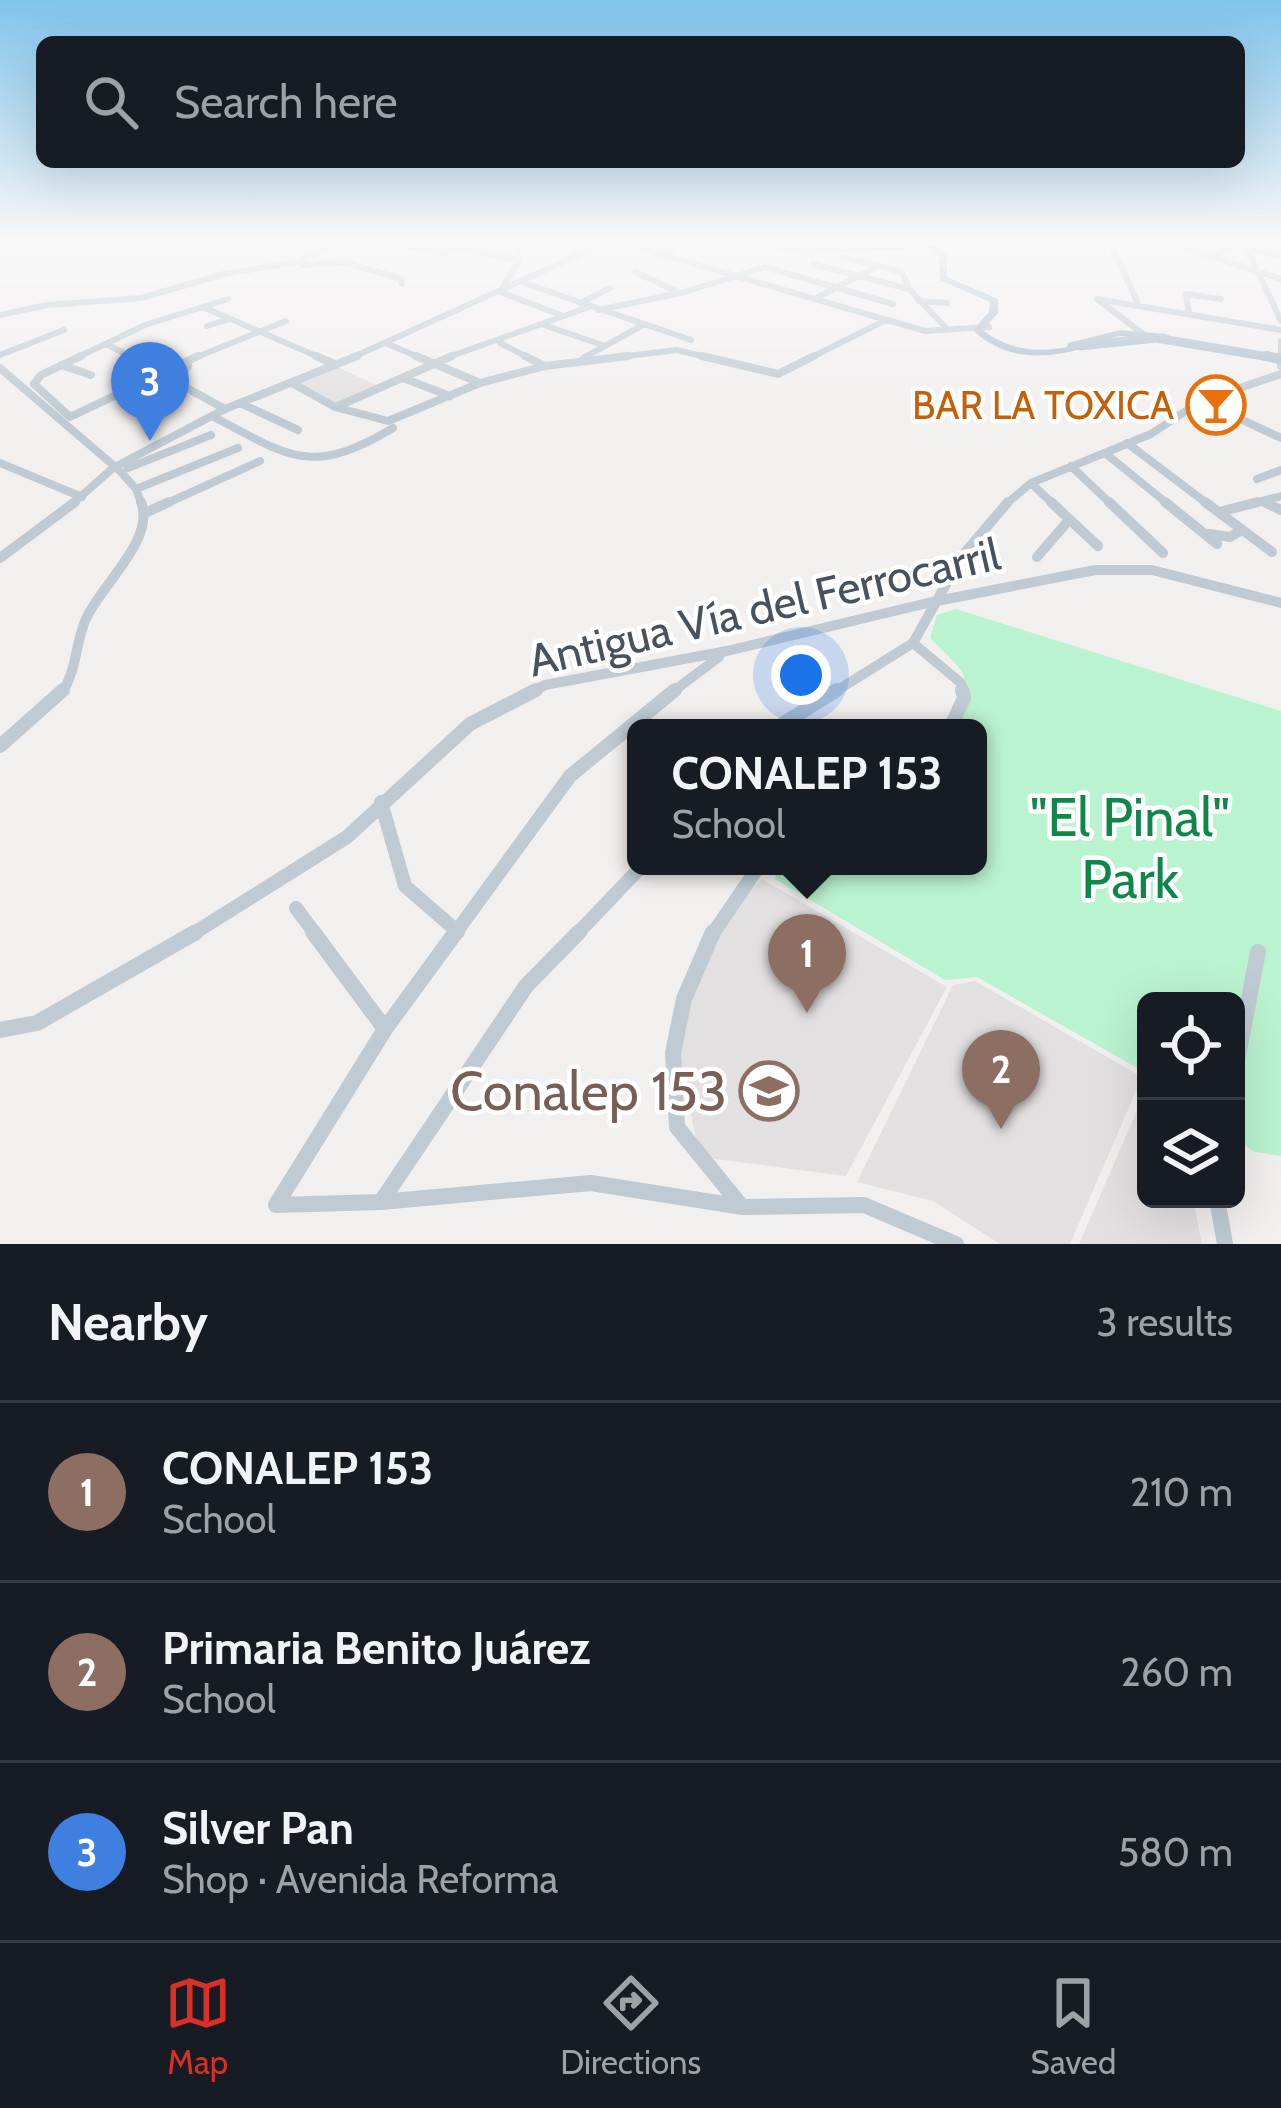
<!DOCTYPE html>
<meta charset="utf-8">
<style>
:root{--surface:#171b24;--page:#242831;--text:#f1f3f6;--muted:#9ea1a6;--line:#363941;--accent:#d93025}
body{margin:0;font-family:Cabin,sans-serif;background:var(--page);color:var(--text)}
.controls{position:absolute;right:36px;bottom:36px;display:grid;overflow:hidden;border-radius:18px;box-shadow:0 12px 48px #0002}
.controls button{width:108px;height:108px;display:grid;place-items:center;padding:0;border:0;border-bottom:3px solid var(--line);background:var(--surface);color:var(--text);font:60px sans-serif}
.you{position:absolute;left:801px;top:675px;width:42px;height:42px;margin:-30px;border:9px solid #fff;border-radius:50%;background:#1a73e8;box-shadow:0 0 0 18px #1a73e833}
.badge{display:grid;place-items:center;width:78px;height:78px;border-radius:50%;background:var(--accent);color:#fff;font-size:39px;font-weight:700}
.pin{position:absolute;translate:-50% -99px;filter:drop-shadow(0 3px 6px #0008)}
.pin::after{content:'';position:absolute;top:63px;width:42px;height:36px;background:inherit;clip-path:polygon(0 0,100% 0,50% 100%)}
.popup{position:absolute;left:627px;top:719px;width:360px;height:156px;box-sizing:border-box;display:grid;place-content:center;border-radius:18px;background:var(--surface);filter:drop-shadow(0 3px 9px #0005);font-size:39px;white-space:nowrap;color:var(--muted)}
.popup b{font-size:45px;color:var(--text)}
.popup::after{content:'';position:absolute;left:50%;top:100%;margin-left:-24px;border:24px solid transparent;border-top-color:var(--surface)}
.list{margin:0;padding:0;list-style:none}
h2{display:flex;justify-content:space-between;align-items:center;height:156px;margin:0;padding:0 48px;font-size:51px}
h2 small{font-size:39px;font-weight:400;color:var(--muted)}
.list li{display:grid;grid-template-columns:78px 1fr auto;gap:36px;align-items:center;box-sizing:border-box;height:180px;padding:0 48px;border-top:3px solid var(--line)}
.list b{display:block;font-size:45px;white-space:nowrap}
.list p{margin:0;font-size:39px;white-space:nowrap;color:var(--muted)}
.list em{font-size:39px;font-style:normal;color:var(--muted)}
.icon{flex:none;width:66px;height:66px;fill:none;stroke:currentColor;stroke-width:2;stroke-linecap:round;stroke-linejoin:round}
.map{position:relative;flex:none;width:1281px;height:1244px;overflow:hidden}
.search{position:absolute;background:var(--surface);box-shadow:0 12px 48px #0002;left:36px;right:36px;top:36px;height:132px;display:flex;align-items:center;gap:30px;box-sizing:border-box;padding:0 42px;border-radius:18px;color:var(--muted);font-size:45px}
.sheet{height:696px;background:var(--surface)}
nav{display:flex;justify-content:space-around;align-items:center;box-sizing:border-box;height:168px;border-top:3px solid var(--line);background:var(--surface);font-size:33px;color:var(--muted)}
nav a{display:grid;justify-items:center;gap:6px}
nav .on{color:var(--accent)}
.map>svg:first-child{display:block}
.education{fill:#e3e0e1}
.green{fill:#baf3d0}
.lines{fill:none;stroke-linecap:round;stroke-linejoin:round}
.minor-far4{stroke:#bfcad2;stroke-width:6}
.minor-far3{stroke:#bfcad2;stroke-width:8}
.minor-far2{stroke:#bfcad2;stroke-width:10}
.minor-far1{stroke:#bfcad2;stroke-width:14}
.minor{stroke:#bfcad2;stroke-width:16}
.primary{fill:#adbfd0;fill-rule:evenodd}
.primary-bridge-far1{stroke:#adbfd0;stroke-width:9}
.primary-bridge{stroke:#adbfd0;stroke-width:10}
.labels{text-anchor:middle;stroke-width:9;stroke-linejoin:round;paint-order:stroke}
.far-food-label{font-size:39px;fill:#c56008;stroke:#fff;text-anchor:end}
.street-label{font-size:45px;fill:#46535e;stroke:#fff}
.near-park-label{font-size:54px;fill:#0f874a;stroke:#fff}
.near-education-label{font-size:54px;fill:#785e54;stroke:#fff;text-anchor:end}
</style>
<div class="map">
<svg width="1281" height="1244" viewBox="0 0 1281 1244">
<rect width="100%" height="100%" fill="#f2efef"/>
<path class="education" d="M335,366L376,385L336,403L295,382Z
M762,879L947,987L846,1176L700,1157L674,1037L719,918Z
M975,981L1142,1077L1070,1244H1000L933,1201L857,1182L953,985Z
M1146,1090V1199H1193L1202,1244H1079Z"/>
<path class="green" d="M956,609L1281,711V1156L1255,1152L1236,1140V1001H1146V1073L977,977L945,980L775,879L778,866H978V728H956C975,675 968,676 930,638L937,615Z"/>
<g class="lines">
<path class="minor-far4" d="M396,244L442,253L457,248L519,260
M516,244L519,260L500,292L563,316
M626,244L925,331L989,327
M768,244L792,250L904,247
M1118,244L1114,250L1139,306
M1174,244L1281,279
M1245,244L1281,321
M1244,248L1281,256
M665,250L680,244
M1212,255L1242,244
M843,257L902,272
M813,264L909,289
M302,265L343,262L402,279V284
M635,272L678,292
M902,272L909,289L947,329
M524,283L691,340
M816,298L878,266
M1097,299L1281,330
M1097,299L1142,333
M919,301L947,303
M580,303L610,288
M203,307L323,359
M598,310L681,293L765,267L893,304
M1189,314L1186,294L1221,299
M0,315L47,305L141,298L224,274L296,262L337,244
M544,325L605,346
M207,326L230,319
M1281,341V359
M500,343L531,359
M106,344L136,359
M388,344L423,359
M0,355L64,330
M583,358L643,325
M74,359L145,325L228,299
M192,359L286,321
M349,359L602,244
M443,359L589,307
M603,359L677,350L714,359
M808,359L886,320"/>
<path class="minor-far3" d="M81,356L41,375L34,384L70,417L198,356
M130,356L140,361L183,363L188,366L176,382L225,409
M316,356L337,365
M416,356L480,383
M525,356L545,366
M702,356L778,374L814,356
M1281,356V366
M61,365L91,375
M0,368L120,471L136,489L142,505
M403,378L450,396
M292,383L335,407L388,421L480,383L545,366L628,356
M1202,401L1281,438
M240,403L298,430
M336,407L452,356
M212,416C290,457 311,477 393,428
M1127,443L1209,505
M1105,453L1169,505
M0,463L82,497
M1071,466L1112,505
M128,468L211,435
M1257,479L1281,470
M1031,483L1054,505
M136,489L238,448
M1264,502L1270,505
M71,505L113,468L225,409L357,356
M163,505L260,461
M1005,505L1031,483L1151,434L1201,401L1281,374
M1246,505L1281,496"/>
<path class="minor-far2" d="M1051,502L1098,546
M1109,502L1163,553
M1165,502L1217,544
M1205,502L1272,552
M1264,502L1281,510
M1219,512L1258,502
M145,513L169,502
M1209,534L1230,537L1242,530
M1037,557L1069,520
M0,558L75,502
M62,693C77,669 75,646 85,621C99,586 156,541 141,502
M530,693L545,685L727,651L932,602L1095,570H1152L1281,603
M671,693L719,657
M833,693L913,643
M963,693L961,683L913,643L962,556L1008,502"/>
<path class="minor-far1" d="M776,728L837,690
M950,728L964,698L962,690
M0,746L63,690
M381,802L405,886L458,932
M296,908L316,935
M191,935L347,837L470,724L536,690
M454,935L570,776L675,690
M576,935L642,866
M712,935L759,866"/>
<path class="minor" d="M313,932L385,1029
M713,932L684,999L673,1053L677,1127L742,1207
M0,1030L37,1023L196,932
M1236,1066L1258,952
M1217,1199L1225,1244
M381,1202L526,986L579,932
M276,1205L385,1029L456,932
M276,1205L381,1202L591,1183L743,1207L864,1205L956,1244"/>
<path class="primary" d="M926,244H934L947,255V277L998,299V313L983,330C1008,350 1037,353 1067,347L1068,343L1120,330L1166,334L1171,337L1166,340L1120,336L1084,345L1083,348C1045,360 1003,360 973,330L989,312L990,302L940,280L939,256Z"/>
<path class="primary-bridge-far1" d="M1080,346L1156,338L1281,359"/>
<path class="primary-bridge" d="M1266,356L1281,359"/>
</g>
<linearGradient id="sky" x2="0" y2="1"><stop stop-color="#80c4ec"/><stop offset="0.58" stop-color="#f9f8f8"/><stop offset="1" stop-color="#f9f8f8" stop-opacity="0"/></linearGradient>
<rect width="1281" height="418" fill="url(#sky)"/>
<defs>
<g id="bar-ring" transform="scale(3)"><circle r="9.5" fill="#fff" stroke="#e8710a" stroke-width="1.5"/><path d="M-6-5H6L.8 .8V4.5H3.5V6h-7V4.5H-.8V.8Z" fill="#e8710a"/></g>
<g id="school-ring" transform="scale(3)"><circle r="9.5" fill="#fff" stroke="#8d6e63" stroke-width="1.5"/><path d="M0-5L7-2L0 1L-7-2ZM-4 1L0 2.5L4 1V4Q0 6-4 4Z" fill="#8d6e63"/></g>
</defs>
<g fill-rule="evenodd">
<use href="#bar-ring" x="1216" y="405"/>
<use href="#school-ring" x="769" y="1091"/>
</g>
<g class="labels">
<g class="far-food-label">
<text x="1174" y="419">BAR LA TOXICA</text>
</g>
<g class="street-label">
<text transform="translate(764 607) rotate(-13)" y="16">Antigua Vía del Ferrocarril</text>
</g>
<g class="near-park-label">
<text x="1130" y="836">"El Pinal"<tspan x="1130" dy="62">Park</tspan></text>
</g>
<g class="near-education-label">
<text x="727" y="1110">Conalep 153</text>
</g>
</g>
</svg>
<div class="controls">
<button><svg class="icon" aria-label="locate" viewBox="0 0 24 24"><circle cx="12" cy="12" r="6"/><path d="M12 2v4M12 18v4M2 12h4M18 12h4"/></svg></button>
<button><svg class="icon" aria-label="layers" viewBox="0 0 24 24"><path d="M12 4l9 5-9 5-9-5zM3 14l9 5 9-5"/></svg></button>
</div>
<div class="you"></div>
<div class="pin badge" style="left:807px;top:1013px;background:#8d6e63">1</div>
<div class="popup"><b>CONALEP 153</b>School</div>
<div class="pin badge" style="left:1001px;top:1129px;background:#8d6e63">2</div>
<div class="pin badge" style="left:150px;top:441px;background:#3f7fe0">3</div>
<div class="search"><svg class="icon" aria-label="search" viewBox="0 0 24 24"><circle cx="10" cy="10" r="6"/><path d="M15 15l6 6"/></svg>Search here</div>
</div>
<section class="sheet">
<h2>Nearby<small>3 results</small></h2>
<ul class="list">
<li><span class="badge" style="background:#8d6e63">1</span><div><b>CONALEP 153</b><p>School</p></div><em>210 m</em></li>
<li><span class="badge" style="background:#8d6e63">2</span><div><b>Primaria Benito Juárez</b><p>School</p></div><em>260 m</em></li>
<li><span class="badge" style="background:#3f7fe0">3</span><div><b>Silver Pan</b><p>Shop · Avenida Reforma</p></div><em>580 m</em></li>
</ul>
</section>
<nav>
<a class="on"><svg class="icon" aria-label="map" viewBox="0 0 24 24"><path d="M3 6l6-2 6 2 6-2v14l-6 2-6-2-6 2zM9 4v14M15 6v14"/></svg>Map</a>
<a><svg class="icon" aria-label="directions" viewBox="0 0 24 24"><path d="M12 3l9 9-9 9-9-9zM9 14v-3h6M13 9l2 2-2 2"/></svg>Directions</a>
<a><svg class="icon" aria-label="saved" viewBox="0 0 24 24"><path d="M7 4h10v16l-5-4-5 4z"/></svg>Saved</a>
</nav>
